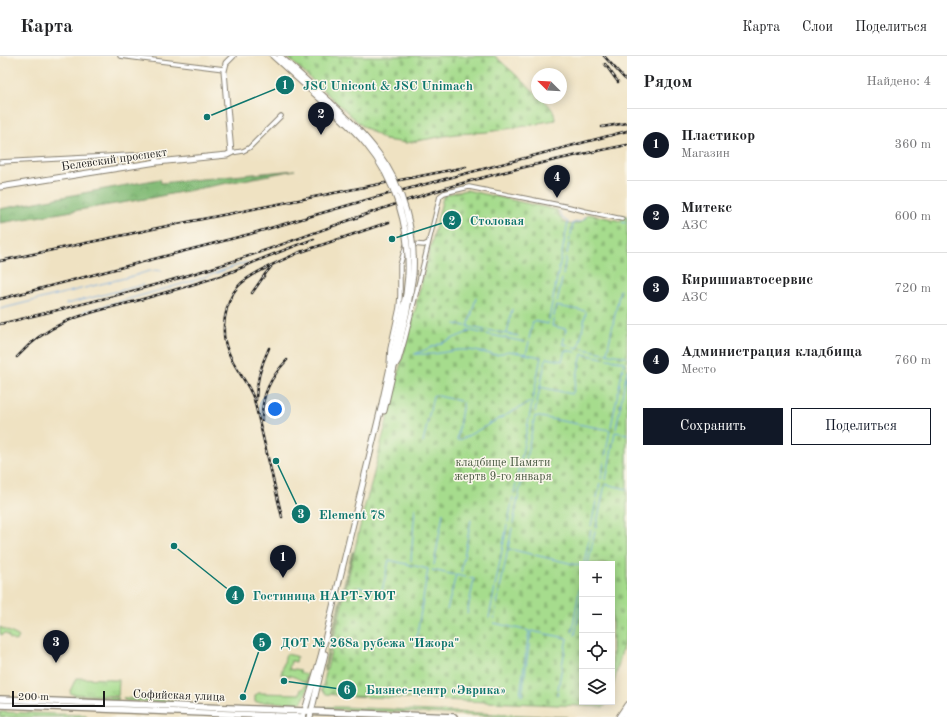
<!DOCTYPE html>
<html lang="ru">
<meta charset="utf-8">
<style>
:root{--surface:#fff;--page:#f6f6f6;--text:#202124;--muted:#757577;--line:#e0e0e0;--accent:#111827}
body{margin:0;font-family:"Old Standard TT",serif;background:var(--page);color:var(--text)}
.controls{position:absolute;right:12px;bottom:12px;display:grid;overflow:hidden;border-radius:0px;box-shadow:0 2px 10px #0003}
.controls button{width:36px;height:36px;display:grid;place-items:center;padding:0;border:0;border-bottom:1px solid var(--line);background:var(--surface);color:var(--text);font:20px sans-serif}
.compass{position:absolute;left:531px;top:12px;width:36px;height:36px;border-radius:50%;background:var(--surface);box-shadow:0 2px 10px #0003;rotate:294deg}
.scale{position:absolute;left:12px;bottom:10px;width:93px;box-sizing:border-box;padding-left:4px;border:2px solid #1c1c1c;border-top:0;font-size:11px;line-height:14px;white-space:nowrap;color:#1c1c1c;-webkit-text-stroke:3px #fbf7ec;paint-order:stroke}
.you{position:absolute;left:275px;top:353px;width:14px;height:14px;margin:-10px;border:3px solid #fff;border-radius:50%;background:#1a73e8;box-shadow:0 0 0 6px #1a73e833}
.badge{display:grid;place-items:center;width:26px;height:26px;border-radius:50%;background:var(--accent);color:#fff;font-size:13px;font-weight:700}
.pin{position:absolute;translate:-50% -33px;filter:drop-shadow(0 1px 2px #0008)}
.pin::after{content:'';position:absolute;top:21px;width:14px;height:12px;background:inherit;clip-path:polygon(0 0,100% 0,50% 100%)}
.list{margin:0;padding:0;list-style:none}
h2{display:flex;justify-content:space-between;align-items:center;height:52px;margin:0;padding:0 16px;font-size:17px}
h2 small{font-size:13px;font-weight:400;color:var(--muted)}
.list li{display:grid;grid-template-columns:26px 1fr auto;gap:12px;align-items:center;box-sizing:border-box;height:72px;padding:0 16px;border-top:1px solid var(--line)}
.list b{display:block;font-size:15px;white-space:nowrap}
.list p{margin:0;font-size:13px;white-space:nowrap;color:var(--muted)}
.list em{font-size:13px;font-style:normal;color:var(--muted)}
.actions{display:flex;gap:8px;padding:12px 16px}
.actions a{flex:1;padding:9px 0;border:1px solid var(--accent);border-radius:0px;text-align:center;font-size:14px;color:var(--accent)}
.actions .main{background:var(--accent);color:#fff}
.icon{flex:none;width:22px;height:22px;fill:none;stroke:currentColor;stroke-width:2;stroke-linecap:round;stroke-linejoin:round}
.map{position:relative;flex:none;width:627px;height:661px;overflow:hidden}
header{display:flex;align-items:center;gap:24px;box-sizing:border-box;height:56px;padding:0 20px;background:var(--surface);border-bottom:1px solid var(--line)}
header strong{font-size:19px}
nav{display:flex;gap:22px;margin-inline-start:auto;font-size:14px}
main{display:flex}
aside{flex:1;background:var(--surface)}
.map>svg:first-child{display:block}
.grass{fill:url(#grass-tufts);stroke:#617c54}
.forest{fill:url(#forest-crowns);stroke:#506c4a}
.cemetery{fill:url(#cemetery-stones);stroke:#617c54}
.park{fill:url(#park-crowns);stroke:#617c54}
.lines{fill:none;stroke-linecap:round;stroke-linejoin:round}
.stream{stroke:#72a7df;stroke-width:1}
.street-casing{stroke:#867f6f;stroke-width:5.5}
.secondary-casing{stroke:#867f6f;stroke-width:7}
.primary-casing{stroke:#867f6f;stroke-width:8}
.street{stroke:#fff;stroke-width:3.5}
.secondary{stroke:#fff;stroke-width:5}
.primary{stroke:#fff;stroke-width:5.5}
.rail-casing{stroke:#1c1c1c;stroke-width:2.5}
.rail{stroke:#fbf7ec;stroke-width:1;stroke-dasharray:3;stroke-linecap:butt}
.secondary-bridge-casing{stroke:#867f6f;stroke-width:7;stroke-linecap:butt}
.secondary-bridge{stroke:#fff;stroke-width:5}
.labels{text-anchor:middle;stroke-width:3;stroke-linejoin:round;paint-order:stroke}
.street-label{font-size:12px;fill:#1c1c1c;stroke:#fbf7ec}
.park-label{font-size:12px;fill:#45563e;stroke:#fbf7ec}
.leader{fill:none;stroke:#0f766e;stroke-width:1.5}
.callout-dot{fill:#0f766e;stroke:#fbf7ec;stroke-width:1.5}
.mark-label{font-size:12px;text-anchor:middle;font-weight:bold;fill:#fff}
.callout-label{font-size:13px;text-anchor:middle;font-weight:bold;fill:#0f766e;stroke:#fbf7ec;stroke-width:3;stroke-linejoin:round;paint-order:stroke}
</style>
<header>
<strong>Карта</strong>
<nav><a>Карта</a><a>Слои</a><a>Поделиться</a></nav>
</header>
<main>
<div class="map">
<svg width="627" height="661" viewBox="0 0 627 661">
<defs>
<pattern id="grass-tufts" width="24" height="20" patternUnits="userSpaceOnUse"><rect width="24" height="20" fill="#a6dc8d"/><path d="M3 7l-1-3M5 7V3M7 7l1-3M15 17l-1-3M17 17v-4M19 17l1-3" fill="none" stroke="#8ebc79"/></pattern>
<pattern id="forest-crowns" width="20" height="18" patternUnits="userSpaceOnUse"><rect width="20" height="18" fill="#84bc78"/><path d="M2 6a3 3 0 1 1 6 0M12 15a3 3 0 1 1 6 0" fill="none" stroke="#71a167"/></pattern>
<pattern id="cemetery-stones" width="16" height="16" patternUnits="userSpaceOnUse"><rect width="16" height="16" fill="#a6dc8d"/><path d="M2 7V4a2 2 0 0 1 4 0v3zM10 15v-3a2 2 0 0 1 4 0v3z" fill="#8ebc79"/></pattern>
<pattern id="park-crowns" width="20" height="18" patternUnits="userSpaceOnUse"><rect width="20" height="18" fill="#a6dc8d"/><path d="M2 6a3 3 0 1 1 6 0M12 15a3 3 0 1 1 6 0" fill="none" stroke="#8ebc79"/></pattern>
</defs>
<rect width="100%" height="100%" fill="#fbf7ec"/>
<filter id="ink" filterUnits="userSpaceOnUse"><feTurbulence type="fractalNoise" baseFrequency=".025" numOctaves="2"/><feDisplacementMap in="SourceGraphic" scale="8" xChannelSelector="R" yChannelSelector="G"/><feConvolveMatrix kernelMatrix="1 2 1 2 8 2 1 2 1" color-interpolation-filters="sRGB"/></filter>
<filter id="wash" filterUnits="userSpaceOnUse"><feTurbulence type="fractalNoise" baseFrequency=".012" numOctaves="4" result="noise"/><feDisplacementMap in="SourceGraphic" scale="16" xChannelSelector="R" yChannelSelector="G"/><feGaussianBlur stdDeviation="0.9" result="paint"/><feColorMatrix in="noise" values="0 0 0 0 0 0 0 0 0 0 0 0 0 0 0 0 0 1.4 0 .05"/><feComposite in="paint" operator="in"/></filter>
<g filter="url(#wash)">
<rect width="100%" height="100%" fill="#efe2c2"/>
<path class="grass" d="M353,495L325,612L324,616L326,602L352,496Z
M0,571L18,580L19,581L17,584L14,585L9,582V580L4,577L2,579L0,578Z
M286,598L296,600L297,601L296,606L291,605L289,613L294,614V613L300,614V616L304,618L307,617L305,627C296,621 293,620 281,618Z
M310,617L311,618C309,627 307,641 300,647L255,646V640L258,637L300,638L301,633L304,632L309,619Z
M76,622L109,623V624H119L118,640L71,638L70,635Z
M73,640L119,642L118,644L114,645L77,643Z
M123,642H124L184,645L181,647L127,645L124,644Z
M325,651H342L567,661H518L325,653Z"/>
<path class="forest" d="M295,114L145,143L0,167V153L94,135L160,123L161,127Z"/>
<path class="cemetery" d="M286,0H495L537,38V42H541C548,48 555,54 555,64L538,67V68L487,76L455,78L406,87L385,84L361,69Z
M466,134L557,154C558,157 559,161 561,163C569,173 583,168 588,158L621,165L622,159L627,160V574L612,635V508H582V646H608L604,651L348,640L326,638L322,634L366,445L370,433L412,262L417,249L416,248L439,158L443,141L444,139Z"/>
<path class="park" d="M0,656L86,659L87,661H0Z"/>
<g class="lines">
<path class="stream" d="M614,159L627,161
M622,166L627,167
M571,179L573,167L582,165L587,159
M567,198L570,182
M563,219L566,201
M476,242L468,271L485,274
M557,246L562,223
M66,248L143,229
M0,253L133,220C142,218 152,212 161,215
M585,255L556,250L552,270L566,273L563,288L578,292L579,291L586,256
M83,256L196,224L247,206
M455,268L466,270
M467,274L525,286
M487,274L518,280
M507,278L512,253
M529,283L533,265L548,268L568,166L562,162L559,155
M583,293L626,301
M607,297L620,234
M415,298H433L458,294H469L497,299L508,295L526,298
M415,298L471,275
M540,331L572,338L573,337L582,298L624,306L611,371
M463,346L457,384H460L532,345
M535,356L546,302L562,305L565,294L576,296
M616,373L627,314
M423,387L433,340L434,339L460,345
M520,408L541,301L526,298L529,286
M525,408L535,360L610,374L601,423
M606,424L615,376L627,378
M514,437L519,411
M508,466L513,441
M591,470L600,427
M596,472L605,428L627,433
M509,493L582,510
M411,505L415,452
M584,507L591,474
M588,508L595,475
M434,509L443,457
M432,514L455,519
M461,516L471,464
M359,531L379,536L382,535L389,504L428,513L415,591
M447,554L456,519L474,523L467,558
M489,562L507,469
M494,563L524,412
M494,567L529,575L520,639
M572,576L582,518
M575,579L582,540
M522,640L531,575L567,582L557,639"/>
</g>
</g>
<g filter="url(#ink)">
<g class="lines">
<g class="street-casing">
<path id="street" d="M120,0L224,13
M231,97L243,95L249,92L281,60
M0,106L149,98C153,100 157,101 157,106
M411,188L424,189L428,187
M396,309L399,304L405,283L440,140L444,137L469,131L569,151L585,155L622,163
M389,311L390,293L399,252L400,240V209L406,189"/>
</g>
<g class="secondary-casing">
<path id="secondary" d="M273,0L327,49
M280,0L330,46
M231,97L224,15L226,7L233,0
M0,131L157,106L227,99L231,97
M384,355L407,255L413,219
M303,661L321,600L381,352L406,238L408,219
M310,661L325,598
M619,661L627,649
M625,661L627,656"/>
</g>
<g class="primary-casing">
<path id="primary" d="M0,643L454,661
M0,649L302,661"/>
</g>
<use href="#street" class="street"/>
<use href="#secondary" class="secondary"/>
<use href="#primary" class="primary"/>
<g class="rail-casing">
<path id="rail" d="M604,0L624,22L627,24
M605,8L618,26
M602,71L627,67
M298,197L389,166
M0,205L172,169L466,111
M252,237L266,217L271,211
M0,243L250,178L373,142L627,75
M0,268C71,251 142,234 212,212C286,189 358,159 433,136C496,116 561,102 627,89
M17,301C51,263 89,257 136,245C164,237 192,229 220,220C232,216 243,211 254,206C274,198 294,190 314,183
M256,344C256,325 261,309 269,292
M262,364C261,339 271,321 287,304
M282,461L254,343C248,326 234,312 228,295C223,284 223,273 225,261C230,233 241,224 266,212C277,206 290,201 302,195"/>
</g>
<use href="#rail" class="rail"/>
<g class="secondary-bridge-casing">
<path id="secondary-bridge" d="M330,46C347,62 364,78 378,97C403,130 416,178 413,219
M327,49C340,61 354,74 366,88C396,124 410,172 408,219"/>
</g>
<use href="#secondary-bridge" class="secondary-bridge"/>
</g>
</g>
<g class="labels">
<g class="street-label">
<text transform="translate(114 103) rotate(-8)" y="4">Белевский проспект</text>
<text transform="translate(179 639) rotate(2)" y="4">Софийская улица</text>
</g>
<g class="park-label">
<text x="503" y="410">кладбище Памяти<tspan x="503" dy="14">жертв 9-го января</tspan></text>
</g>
</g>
<path class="leader" d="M207 61L285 29M392 183L452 164M276 405L301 458M174 490L235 539M243 641L262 586M284 625L347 634"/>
<g class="callout-dot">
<circle cx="207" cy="61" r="4"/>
<circle cx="392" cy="183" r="4"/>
<circle cx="276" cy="405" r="4"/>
<circle cx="174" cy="490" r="4"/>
<circle cx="243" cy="641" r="4"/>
<circle cx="284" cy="625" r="4"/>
<circle cx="285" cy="29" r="10"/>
<circle cx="452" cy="164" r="10"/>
<circle cx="301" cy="458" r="10"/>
<circle cx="235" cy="539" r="10"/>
<circle cx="262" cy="586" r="10"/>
<circle cx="347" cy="634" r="10"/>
</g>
<g class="mark-label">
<text x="285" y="33">1</text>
<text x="452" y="169">2</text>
<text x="301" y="462">3</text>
<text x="235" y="544">4</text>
<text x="262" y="591">5</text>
<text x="347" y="638">6</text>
</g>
<g class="callout-label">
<text x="388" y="34">JSC Unicont &amp; JSC Unimach</text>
<text x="497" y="169">Столовая</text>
<text x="352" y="463">Element 78</text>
<text x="324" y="544">Гостиница НАРТ-УЮТ</text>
<text x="370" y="591">ДОТ № 268а рубежа "Ижора"</text>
<text x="436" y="638">Бизнес-центр «Эврика»</text>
</g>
</svg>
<div class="controls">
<button>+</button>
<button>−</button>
<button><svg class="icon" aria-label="locate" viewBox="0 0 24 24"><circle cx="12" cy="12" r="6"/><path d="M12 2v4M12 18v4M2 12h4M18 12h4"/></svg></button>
<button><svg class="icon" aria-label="layers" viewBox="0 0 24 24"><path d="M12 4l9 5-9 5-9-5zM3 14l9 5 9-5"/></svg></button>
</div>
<svg class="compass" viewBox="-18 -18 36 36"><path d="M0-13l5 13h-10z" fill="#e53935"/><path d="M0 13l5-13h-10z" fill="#757577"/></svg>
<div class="scale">200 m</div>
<div class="you"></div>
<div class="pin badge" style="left:283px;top:522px">1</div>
<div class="pin badge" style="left:321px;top:79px">2</div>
<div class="pin badge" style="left:56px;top:607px">3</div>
<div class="pin badge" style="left:557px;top:142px">4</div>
</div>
<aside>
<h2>Рядом<small>Найдено: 4</small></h2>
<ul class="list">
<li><span class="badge">1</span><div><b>Пластикор</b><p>Магазин</p></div><em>360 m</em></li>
<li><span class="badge">2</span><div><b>Митекс</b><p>АЗС</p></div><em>600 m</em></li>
<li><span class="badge">3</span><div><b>Киришиавтосервис</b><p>АЗС</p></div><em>720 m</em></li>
<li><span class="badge">4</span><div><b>Администрация кладбища</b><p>Место</p></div><em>760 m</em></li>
</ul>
<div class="actions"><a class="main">Сохранить</a><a>Поделиться</a></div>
</aside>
</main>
